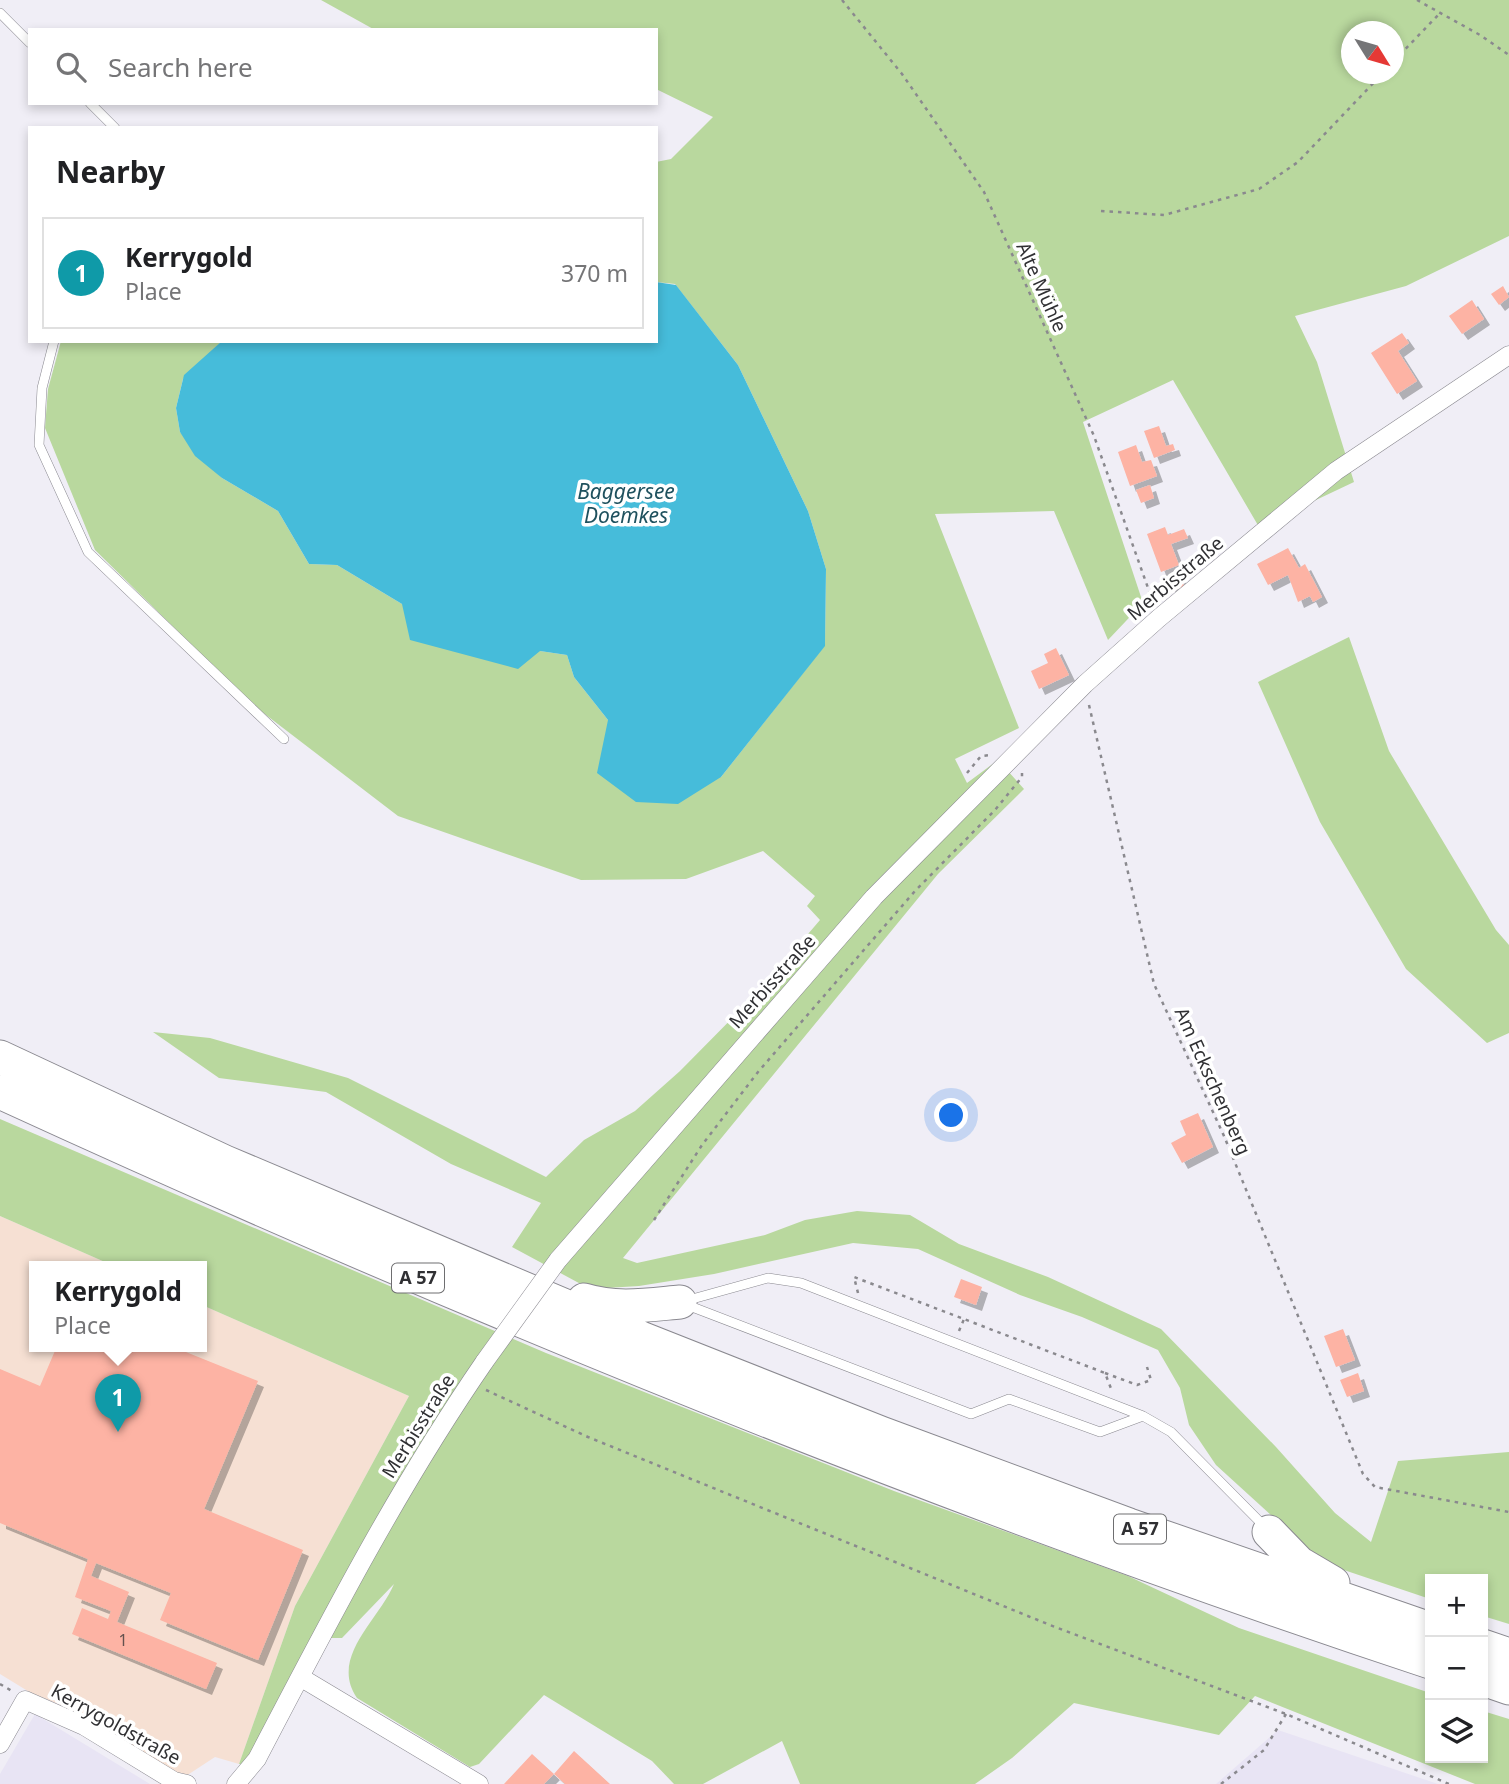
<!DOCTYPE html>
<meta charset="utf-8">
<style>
:root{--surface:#fff;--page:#f6f6f6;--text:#202124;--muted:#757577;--line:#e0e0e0;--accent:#ea580c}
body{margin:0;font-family:"Noto Sans",sans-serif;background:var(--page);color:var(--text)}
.controls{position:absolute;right:21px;bottom:21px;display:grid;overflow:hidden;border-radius:0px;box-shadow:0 4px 10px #0003}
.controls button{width:63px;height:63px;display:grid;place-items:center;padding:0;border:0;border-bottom:2px solid var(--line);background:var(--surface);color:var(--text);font:35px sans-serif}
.compass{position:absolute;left:1341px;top:21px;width:63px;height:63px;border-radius:50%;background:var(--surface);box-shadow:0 4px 10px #0003;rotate:127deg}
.you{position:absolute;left:952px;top:1116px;width:24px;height:24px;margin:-18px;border:5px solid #fff;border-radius:50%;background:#1a73e8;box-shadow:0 0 0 10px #1a73e833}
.badge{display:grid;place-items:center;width:46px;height:46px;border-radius:50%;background:var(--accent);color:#fff;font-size:23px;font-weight:700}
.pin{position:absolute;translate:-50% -58px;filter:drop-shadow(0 2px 4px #0008)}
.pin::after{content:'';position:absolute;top:37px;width:24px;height:21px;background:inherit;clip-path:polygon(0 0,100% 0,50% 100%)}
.popup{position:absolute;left:29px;top:1261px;width:178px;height:91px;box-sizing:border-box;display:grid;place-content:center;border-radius:0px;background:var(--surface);filter:drop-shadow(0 2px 5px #0005);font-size:23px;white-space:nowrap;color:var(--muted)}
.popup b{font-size:26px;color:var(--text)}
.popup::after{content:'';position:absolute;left:50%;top:100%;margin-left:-14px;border:14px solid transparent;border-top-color:var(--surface)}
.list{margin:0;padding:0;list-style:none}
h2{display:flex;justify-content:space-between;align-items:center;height:91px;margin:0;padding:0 28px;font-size:30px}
h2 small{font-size:23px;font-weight:400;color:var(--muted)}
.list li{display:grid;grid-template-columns:46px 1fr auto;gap:21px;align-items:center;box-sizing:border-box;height:112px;margin:0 14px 14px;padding:0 14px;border:2px solid var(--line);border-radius:0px}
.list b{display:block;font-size:26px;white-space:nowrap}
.list p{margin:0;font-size:23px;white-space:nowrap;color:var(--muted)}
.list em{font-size:23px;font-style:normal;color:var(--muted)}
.icon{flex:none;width:38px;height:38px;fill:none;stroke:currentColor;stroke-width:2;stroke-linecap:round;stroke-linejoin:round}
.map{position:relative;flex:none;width:1509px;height:1784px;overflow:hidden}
.search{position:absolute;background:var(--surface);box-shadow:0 4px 10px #0003;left:28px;top:28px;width:630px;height:77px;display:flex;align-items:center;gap:18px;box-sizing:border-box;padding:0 24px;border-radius:0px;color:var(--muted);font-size:26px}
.panel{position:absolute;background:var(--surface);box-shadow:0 4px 10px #0003;left:28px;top:126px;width:630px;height:217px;border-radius:0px}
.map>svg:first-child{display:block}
.built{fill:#e8e4f4}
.industrial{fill:#f6e0d3}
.green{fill:#b9d89e;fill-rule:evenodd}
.water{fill:#46bcda}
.building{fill:#fdb3a4;filter:url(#shadow)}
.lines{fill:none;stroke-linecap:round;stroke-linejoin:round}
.service-casing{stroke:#8a8990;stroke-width:10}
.minor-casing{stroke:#8a8990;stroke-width:19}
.motorway-casing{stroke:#8a8990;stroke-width:35}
.path{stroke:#8a898e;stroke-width:2.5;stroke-dasharray:3.5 5;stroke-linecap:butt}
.service{stroke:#fff;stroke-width:9}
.minor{stroke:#fff;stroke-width:18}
.motorway{stroke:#fff;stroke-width:33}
.minor-bridge-casing{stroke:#8a8990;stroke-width:19;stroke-linecap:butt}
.minor-bridge{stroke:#fff;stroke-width:18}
.labels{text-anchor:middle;stroke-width:7;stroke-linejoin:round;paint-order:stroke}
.number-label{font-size:16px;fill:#63514f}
.shield{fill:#fff;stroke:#6e6e70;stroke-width:2}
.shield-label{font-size:18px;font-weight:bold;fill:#303033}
.street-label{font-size:19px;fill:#303033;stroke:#fff}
.water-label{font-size:21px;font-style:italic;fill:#1f515e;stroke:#fff}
</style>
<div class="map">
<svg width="1509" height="1784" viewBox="0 0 1509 1784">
<defs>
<filter id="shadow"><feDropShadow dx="6" dy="6" stdDeviation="0" flood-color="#0004"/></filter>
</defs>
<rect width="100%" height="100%" fill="#f0eef6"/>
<path class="built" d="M35,1714L150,1784H0V1774Z
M1278,1730L1438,1784H1216Z"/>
<path class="industrial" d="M0,1216L114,1266H34V1346H202V1305L409,1396L295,1606L239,1764L215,1757L186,1776L165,1769L61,1705L31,1693L0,1674Z"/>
<path class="green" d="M321,0H1509V236L1406,286L1295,316L1317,362L1354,482L1259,527L1173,380L1083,422L1143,603L1108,640L1054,511L935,514L1019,728L955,759L967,783L998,760L1024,789L938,874L623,1258L637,1263L765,1235L805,1220L857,1211L910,1215L959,1244L1048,1277L1161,1329L1276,1447L1335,1513L1371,1542L1398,1461L1509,1452V1624L1483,1616V1579H1430V1599L1335,1567L1307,1548L1216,1465L1189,1425L1180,1388L1158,1350L1082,1317L1020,1295L918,1249L853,1243L714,1274L639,1286L590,1289L512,1247L541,1203L451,1164L326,1092L219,1078L153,1032L210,1038L348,1078L546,1177L584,1140L635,1111L680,1071L760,990L820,920L807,906L815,896L763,851L686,879L581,880L398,816L253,705L95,550L45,428L48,389L61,341H222L183,379L176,408L180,432L222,478L278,511L309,564L337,565L402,604L540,651L567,655L574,677L608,720L721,777L825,645L826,569L808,511L738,365L675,284L656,282V162L671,159L713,117L656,89V30H375ZM1352,32H1394V74H1352Z
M1349,637L1389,751L1496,930L1509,945V1033L1487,1043L1406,969L1320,822L1258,682Z
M0,1119L546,1353L894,1491L1128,1576L1239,1628L1430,1693V1758H1483V1711L1509,1719V1784H1475L1255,1696L1219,1735L1074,1703L1012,1758L975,1784H800L782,1741L703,1784H674L652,1761L544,1695L479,1764L470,1767L357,1698C329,1657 379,1620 394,1584L342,1638H329L247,1765L239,1764L295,1606L409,1396L202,1305V1266H114L0,1216Z"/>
<path class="water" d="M656,282L676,285L738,365L808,511L826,569L825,646L721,777L678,804L636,802L597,773L608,720L574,677L567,655L540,651L518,669L410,640L402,604L337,565L309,564L278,511L222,478L195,456L180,432L176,408L184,375L222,341H656Z"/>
<path class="building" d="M1503,286L1509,297L1499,305L1491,294Z
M1472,300L1484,319L1462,334L1449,316Z
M1402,333L1409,343L1398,351L1417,381L1397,394L1371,353Z
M1159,426L1166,446L1173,444L1175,450L1154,458L1144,431Z
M1136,445L1142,462L1151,460L1157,476L1130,486L1118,452Z
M1150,485L1154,498L1141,503L1136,490Z
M1165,527L1168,535L1184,529L1188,538L1171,544L1179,565L1161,572L1147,534Z
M1288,548L1299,568L1305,564L1322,597L1313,602L1310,596L1298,602L1288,575L1268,585L1257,564Z
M1179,573L1184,586L1171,591L1166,578Z
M1056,648L1069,675L1039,689L1031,671L1048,663L1044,654Z
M1198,1113L1213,1147L1182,1163L1171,1143L1186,1135L1180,1121Z
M961,1279L982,1287L976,1305L954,1297Z
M1343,1329L1355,1360L1336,1367L1324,1336Z
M57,1346H171L258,1381L204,1509L303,1550L258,1660L160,1620L171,1593L96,1563L91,1576L129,1592L117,1622L217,1663L206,1689L72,1634L82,1608L108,1619L111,1611L75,1597L88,1559L0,1523V1369L40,1386Z
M1358,1373L1364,1391L1347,1397L1340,1380Z
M574,1751L610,1784H565L554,1774Z
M532,1754L554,1774L544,1784H504Z"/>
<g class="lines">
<g class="service-casing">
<path id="service" d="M0,13L30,43
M90,103L115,128
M54,341L42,388L39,445L88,552L284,739
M685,1301L768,1278L801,1283L1143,1416L1171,1432L1264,1526
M687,1305L971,1414L1009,1399L1100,1432L1143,1416"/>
</g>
<g class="minor-casing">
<path id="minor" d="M558,1260L874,897L1085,684L1159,618L1336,471L1509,355
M300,1677L479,1784
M0,1744L25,1700L84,1726L174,1781L187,1784
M236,1784L257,1759C328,1623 398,1487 485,1361"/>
</g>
<g class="motorway-casing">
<path id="motorway" d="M0,1057L225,1162L641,1338L881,1433L1129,1525L1430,1629
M0,1092C466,1306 943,1501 1430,1662
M584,1300C616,1310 647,1305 680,1302
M1269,1532L1299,1563L1333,1583
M1483,1646L1509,1655
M1483,1679L1509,1688"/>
</g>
<path class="path" d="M842,0L902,74L984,192L1094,436L1153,602
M1417,0L1480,35L1509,55
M1394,61L1440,13
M1101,211L1164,215L1259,189L1298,162L1382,74
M1089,705L1154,984L1224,1136L1363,1474L1375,1487L1509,1512
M967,773L981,756L991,755
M654,1220L702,1145L758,1072L915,891L995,810L1022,777V773
M858,1293L854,1277L1105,1373L1112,1391
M959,1331L964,1319
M1105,1373L1137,1385L1151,1380L1147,1367
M486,1390L588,1437L1050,1625L1286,1714L1449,1784
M0,1684L12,1691
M1221,1784L1264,1750L1286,1714"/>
<use href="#service" class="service"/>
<use href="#minor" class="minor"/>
<use href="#motorway" class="motorway"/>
<g class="minor-bridge-casing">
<path id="minor-bridge" d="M485,1361L558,1260"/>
</g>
<use href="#minor-bridge" class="minor-bridge"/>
</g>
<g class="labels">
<g class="number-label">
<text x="123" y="1646">1</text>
</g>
<g class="shield">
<rect x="392" y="1263.5" width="52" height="29" rx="5"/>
<rect x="1114" y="1514.5" width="52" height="29" rx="5"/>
</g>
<g class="shield-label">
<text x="418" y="1284">A 57</text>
<text x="1140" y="1535">A 57</text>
</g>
<g class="street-label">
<text transform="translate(1042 287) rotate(66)" y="7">Alte Mühle</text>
<text transform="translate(1175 578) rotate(-40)" y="7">Merbisstraße</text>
<text transform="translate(772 981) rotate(-48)" y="7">Merbisstraße</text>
<text transform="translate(1213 1081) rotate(66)" y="7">Am Eckschenberg</text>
<text transform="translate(418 1426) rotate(-58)" y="7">Merbisstraße</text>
<text transform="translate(116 1724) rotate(29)" y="7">Kerrygoldstraße</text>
</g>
<g class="water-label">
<text x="626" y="499">Baggersee<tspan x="626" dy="24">Doemkes</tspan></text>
</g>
</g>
</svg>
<div class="controls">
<button>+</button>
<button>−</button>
<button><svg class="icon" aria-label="layers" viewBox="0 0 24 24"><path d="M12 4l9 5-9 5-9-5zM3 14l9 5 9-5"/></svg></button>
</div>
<svg class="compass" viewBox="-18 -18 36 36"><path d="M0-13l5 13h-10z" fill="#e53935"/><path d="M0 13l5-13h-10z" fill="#757577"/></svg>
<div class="you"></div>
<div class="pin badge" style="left:118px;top:1432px;background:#0f9aa8">1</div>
<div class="popup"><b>Kerrygold</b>Place</div>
<div class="search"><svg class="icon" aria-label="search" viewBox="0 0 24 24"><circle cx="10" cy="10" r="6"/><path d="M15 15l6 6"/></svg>Search here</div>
<section class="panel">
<h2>Nearby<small></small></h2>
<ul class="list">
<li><span class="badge" style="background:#0f9aa8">1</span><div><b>Kerrygold</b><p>Place</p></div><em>370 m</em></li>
</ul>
</section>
</div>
